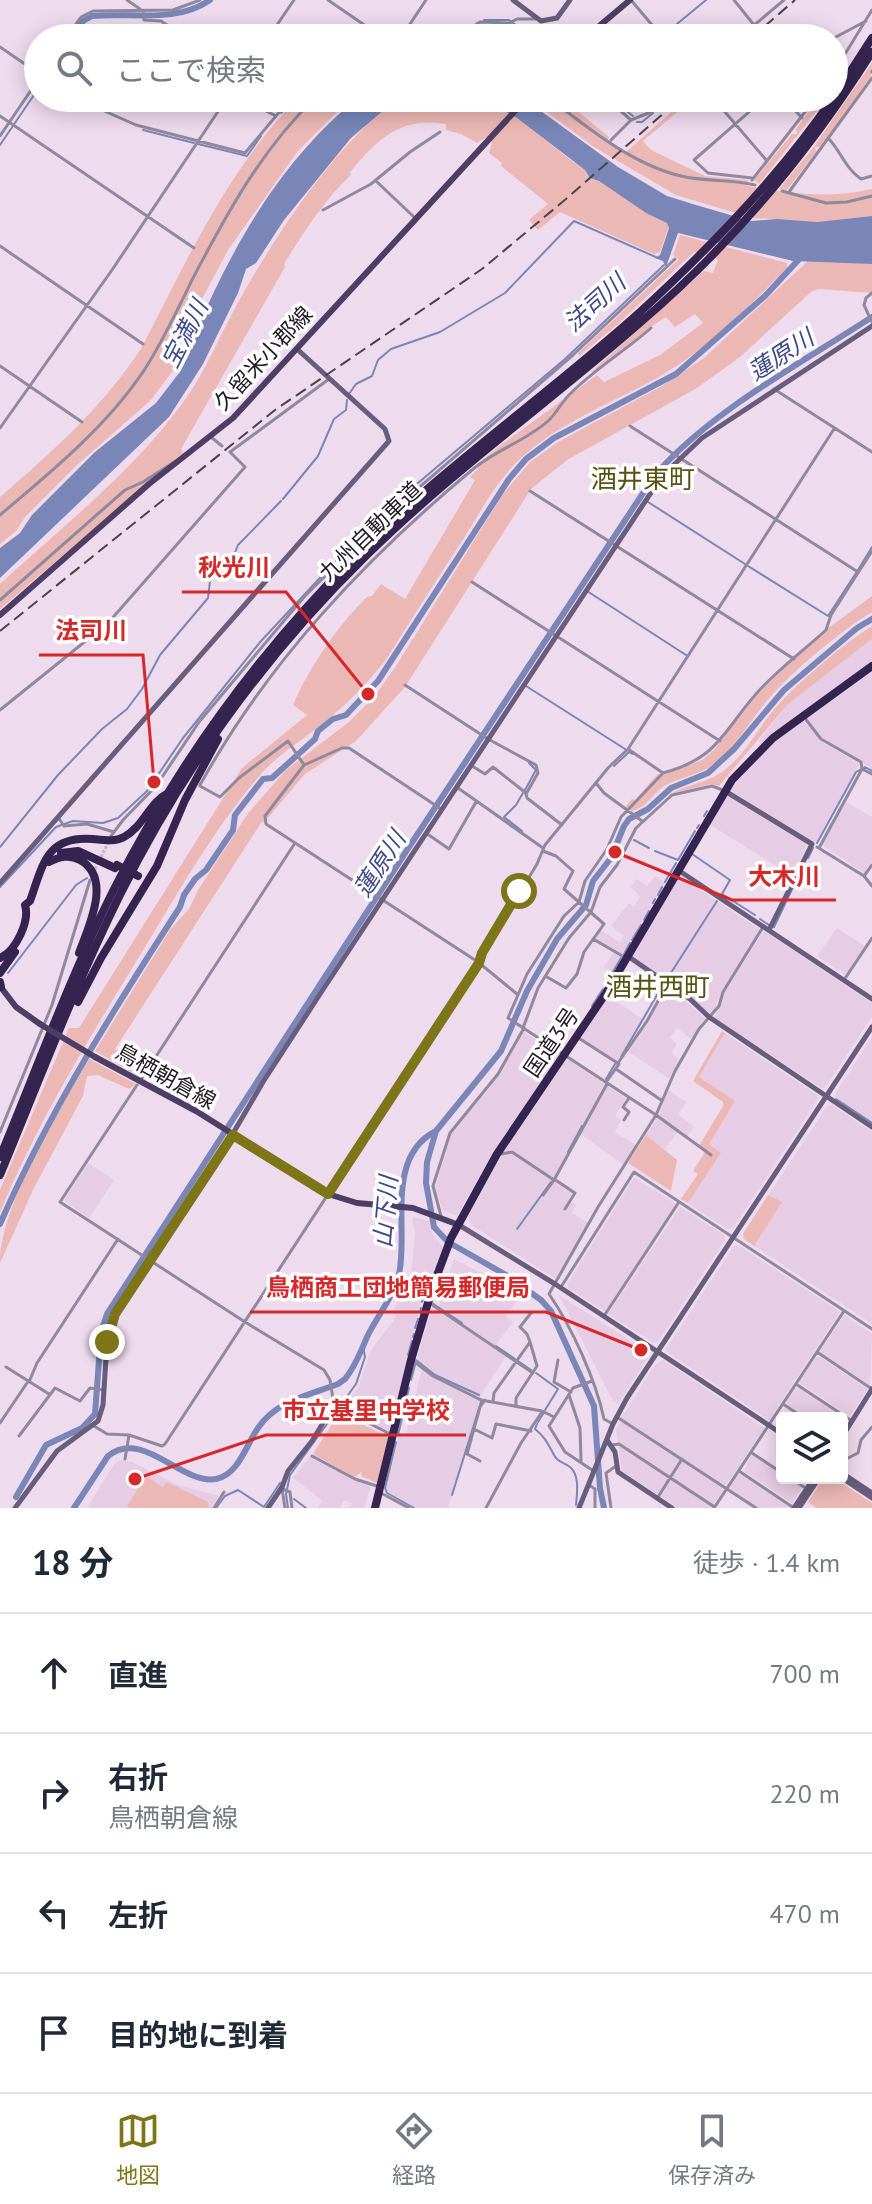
<!DOCTYPE html>
<html lang="ja">
<meta charset="utf-8">
<style>
:root{--surface:#fff;--page:#f2f2f3;--text:#1f2937;--muted:#747a83;--line:#e0e1e3;--accent:#7d7518}
body{margin:0;font-family:"PT Sans","Noto Sans JP",sans-serif;background:var(--page);color:var(--text)}
.controls{position:absolute;right:24px;bottom:24px;display:grid;overflow:hidden;border-radius:8px;box-shadow:0 4px 20px #0003}
.controls button{width:72px;height:72px;display:grid;place-items:center;padding:0;border:0;border-bottom:2px solid var(--line);background:var(--surface);color:var(--text);font:40px sans-serif}
.stop{position:absolute;width:24px;height:24px;margin:-18px;border:6px solid #7d7518;border-radius:50%;background:#fff}
.stop.end{background:#7d7518;border-color:#fff;box-shadow:0 2px 8px #0008}
.list{margin:0;padding:0;list-style:none}
h2{display:flex;justify-content:space-between;align-items:center;height:104px;margin:0;padding:0 32px;font-size:34px}
h2 small{font-size:26px;font-weight:400;color:var(--muted)}
.list li{display:grid;grid-template-columns:52px 1fr auto;gap:24px;align-items:center;box-sizing:border-box;height:120px;padding:0 32px;border-top:2px solid var(--line)}
.list b{display:block;font-size:30px;white-space:nowrap}
.list p{margin:0;font-size:26px;white-space:nowrap;color:var(--muted)}
.list em{font-size:26px;font-style:normal;color:var(--muted)}
.icon{flex:none;width:44px;height:44px;fill:none;stroke:currentColor;stroke-width:2;stroke-linecap:round;stroke-linejoin:round}
.map{position:relative;flex:none;width:872px;height:1508px;overflow:hidden}
.search{position:absolute;background:var(--surface);box-shadow:0 4px 20px #0003;left:24px;right:24px;top:24px;height:88px;display:flex;align-items:center;gap:20px;box-sizing:border-box;padding:0 28px;border-radius:44px;color:var(--muted);font-size:30px}
.sheet{height:584px;background:var(--surface)}
nav{display:flex;justify-content:space-around;align-items:center;box-sizing:border-box;height:112px;border-top:2px solid var(--line);background:var(--surface);font-size:22px;color:var(--muted)}
nav a{display:grid;justify-items:center;gap:4px}
nav .on{color:var(--accent)}
.map>svg:first-child{display:block}
.built{fill:#e6cce4}
.green{fill:#ecb8b5}
.water{fill:#7986b7}
.lines{fill:none;stroke-linecap:round;stroke-linejoin:round}
.stream{stroke:#7986b7;stroke-width:2}
.river{stroke:#7986b7;stroke-width:6}
.street-tunnel{stroke:#c6b5c5;stroke-width:3;stroke-dasharray:3 1.5;stroke-linecap:butt}
.street{stroke:#8f889e;stroke-width:3}
.secondary{stroke:#685d7c;stroke-width:5}
.primary{stroke:#4c3e64;stroke-width:6}
.highway{stroke:#35244f;stroke-width:8}
.rail{stroke:#4b424b;stroke-width:2;stroke-dasharray:12 6;stroke-linecap:butt}
.primary-bridge{stroke:#4c3e64;stroke-width:6}
.highway-bridge{stroke:#35244f;stroke-width:8}
.route{stroke:#7d7518;stroke-width:10}
.labels{text-anchor:middle;stroke-width:7;stroke-linejoin:round;paint-order:stroke}
.street-label{font-size:22px;fill:#221b22;stroke:#fff}
.water-label{font-size:24px;font-style:italic;fill:#3e4989;stroke:#fff}
.quarter-label{font-size:26px;fill:#575113;stroke:#fff}
.leader{fill:none;stroke:#d62828;stroke-width:3}
.callout-dot{fill:#d62828;stroke:#fff;stroke-width:3}
.callout-label{font-size:24px;text-anchor:middle;font-weight:bold;fill:#d62828;stroke:#fff;stroke-width:7;stroke-linejoin:round;paint-order:stroke}
</style>
<div class="map">
<svg width="872" height="1508" viewBox="0 0 872 1508">
<rect width="100%" height="100%" fill="#efdbee"/>
<path class="built" d="M872,639V661L761,745L759,741L787,705Z
M872,672V769L823,738L807,719Z
M803,721L815,731L820,741L859,764L815,843L730,790L773,743Z
M727,794L808,843L792,876L709,824Z
M846,802L872,817V861L864,873L822,845Z
M655,876L665,883L612,972L604,967L615,950L595,939L600,930L620,942L624,936L611,926L629,903L634,907L640,897L631,887L636,879L647,886Z
M680,879L686,880L760,930L722,991L713,1013H708L688,996L631,956L667,896Z
M837,928L865,946L846,975L817,956Z
M764,931L872,1003V1017L825,1088H821L715,1018L724,993Z
M666,989H671L705,1018L692,1040L677,1028L670,1037L677,1044L671,1053L680,1060L670,1079L627,1051Z
M608,996L644,1020L617,1061L581,1038Z
M524,1032L560,1056L485,1166L457,1216L443,1210L435,1189L451,1135L461,1119L486,1093Z
M725,1033L817,1095L818,1099L733,1228L727,1229L688,1203L721,1154L708,1145L734,1102L699,1077Z
M872,1037V1123L836,1098L835,1094Z
M567,1059L626,1098L615,1116L621,1120L615,1132L636,1145L624,1165L578,1132L576,1135L554,1178L556,1182L573,1193L568,1200L576,1205L572,1213L588,1223L556,1279L471,1225L468,1217L504,1151Z
M668,1090L687,1102L678,1114L694,1127L687,1136L679,1130L664,1150L646,1135L657,1119Z
M832,1105L872,1132V1324L744,1239L743,1234L827,1106Z
M88,1163L114,1180L89,1218L64,1200Z
M634,1178L675,1203V1206L605,1311L568,1288L567,1284Z
M680,1207L724,1235L725,1240L658,1342L654,1343L608,1314Z
M412,1217L430,1221L433,1235L443,1247L429,1284H426L389,1432L343,1408L359,1386L371,1350L394,1320L397,1312L394,1308L411,1276L415,1233Z
M738,1245L840,1312L769,1420L667,1352L666,1349L734,1246Z
M454,1259L522,1294L506,1316L513,1322L495,1346L439,1306Z
M559,1295L647,1351L648,1357L618,1404L613,1401Z
M432,1307L506,1356L480,1396L482,1401L448,1508H416L388,1492L386,1488L399,1436L405,1437L422,1369L417,1359Z
M844,1315L872,1334L870,1385L821,1353V1350Z
M816,1357H820L868,1389L850,1416L801,1384L800,1381Z
M663,1360L764,1428L727,1484L724,1485L621,1418L655,1365Z
M795,1388H799L847,1420L842,1428V1418H808L788,1405L787,1401Z
M621,1421L722,1487L723,1491L711,1508H678L622,1471L616,1429Z
M310,1456L354,1480L371,1485L364,1508H348L352,1503L344,1501L339,1508H318L322,1500L293,1478Z
M754,1456L782,1475V1478H786L802,1488L792,1503L744,1471L750,1457Z
M121,1460L132,1462L178,1485L219,1496L211,1508H87L114,1464Z
M738,1475H741L790,1507L758,1508L731,1490L730,1487Z"/>
<path class="green" d="M872,63L871,76L821,147H815L816,152L787,190L779,189L813,148Z
M298,98H351L298,151L228,250L176,348L178,364L150,401L77,465L25,517L16,531L0,544V497C53,451 104,406 142,347C187,260 228,169 298,98Z
M398,98H483C521,114 551,148 585,170L590,178L599,181L646,213L667,222L669,226L660,252L654,254L560,212L538,230L529,220L548,204L501,166L502,163L489,153L492,141L487,137L477,143L461,134L446,130V124C400,116 378,139 350,172L351,175C325,199 303,233 284,264L285,267L181,449L183,453L0,609V584C65,524 139,467 189,394C209,364 223,329 241,297C281,227 334,147 398,98Z
M528,98H562L609,137L607,141L625,153L687,98H694L643,141L651,150L705,176L748,180V186C789,194 830,199 872,189V216L817,222L752,218L676,195L594,147Z
M819,98H827L759,184L754,180L792,134H797L796,129Z
M680,235L787,263V268C748,307 710,347 662,375C614,403 562,420 520,459C497,480 481,511 464,538C437,579 411,620 385,661C366,685 345,706 321,725C298,743 274,757 256,780C212,832 178,893 142,952C90,1037 39,1119 0,1212V1190L69,1028H79L242,768L307,715L293,705C308,669 338,625 367,597L372,596L381,584L405,599L475,480L470,477L478,469V464L498,447L597,375L604,382L660,355L703,323L695,314L675,327L666,317L652,326L595,373L591,372L704,271L713,273L718,259L694,252L618,324L579,356L578,353L679,259L673,255Z
M809,260L872,264V293L819,289L811,292L740,357L697,388L567,460L531,489L405,687L356,741L305,774L267,819L261,823L115,1049L145,1069L140,1077L95,1051L170,930L189,909L198,890L249,812L286,770L349,722L374,697L396,666L503,494L530,462L558,442L662,386L704,358Z
M872,596V612C843,629 794,670 772,695C752,717 739,743 716,762C702,775 682,776 666,785C653,793 648,807 632,811L625,807L632,799L635,800C643,793 649,782 658,774L663,775L702,760L714,750L757,695L778,674L831,626Z
M872,626V639L787,705L719,786L712,784L672,793C691,783 710,783 727,768C749,750 759,726 777,706C801,680 842,645 872,626Z
M722,1031L725,1033L699,1077L735,1101L709,1144L721,1153L688,1203L681,1199L698,1174L693,1171L705,1152L699,1146L723,1106V1102L693,1081Z
M89,1059L136,1084L129,1089L98,1075L87,1076L83,1096L34,1188L0,1263C0,1206 60,1109 89,1059Z
M646,1135L677,1160L671,1191L628,1163Z
M768,1195L782,1202L754,1246L744,1239L743,1234Z
M342,1414L388,1437L377,1483L361,1476L362,1472L354,1477L313,1454L338,1415Z
M146,1476L163,1487L167,1482L208,1502L209,1508H130L127,1506Z
M824,1478H834L872,1503V1508H817L808,1502Z"/>
<path class="water" d="M358,98H398L351,138L284,220L256,263L246,269L238,293L203,364L169,417L0,578V548L20,533L32,515L95,452L156,403L179,373L188,356L184,355L182,348L193,339C230,250 281,159 358,98Z
M483,98H523L618,167L667,196L696,205L751,221L777,219L817,222L872,216V264L793,261L678,233L666,267L663,261L655,258L660,255L669,228L667,223L646,213L599,181L590,178L585,170L517,118Z"/>
<g class="lines">
<path class="stream" d="M484,20H509L534,38
M386,38L424,32L465,36L479,24
M660,38L706,0
M610,98L633,116
M281,113L295,98
M637,122H642L653,113
M143,130L194,143
M198,144L247,156L261,136
M0,145L38,89
M349,394L356,384L372,376L378,360L391,349L440,332L505,293L574,221L658,258
M283,499L318,456L334,419L346,410L347,400
M648,502L745,564
M748,566L828,616L856,573
M858,570L872,547
M587,591L686,655
M526,686L625,749
M614,766L629,752L633,754
M525,790L536,770L529,763
M704,816L707,811
M697,828L699,825
M522,831L504,817L516,805L523,793
M634,840L649,848
M817,843L856,772L865,767L872,771
M0,847L58,775L102,729L127,709L142,689L160,655L208,598L210,581L234,555L238,545L281,501
M655,851L678,860L695,831
M692,854L730,880L722,894L755,915
M808,858L813,848
M665,882L676,863
M0,887L56,827L73,821L103,823L118,818L147,791L183,738L261,641L345,551L386,510L565,359L664,265
M658,895L662,887
M653,903L655,899
M760,919L769,925
M644,920L649,911
M774,927L794,885
M632,940L641,925
M624,954L630,943
M8,973L76,885L87,878
M611,975L621,958
M667,979L717,901
M607,983L610,977
M592,1006L603,989
M621,1057L664,983
M606,1079L615,1064
M836,1099L872,1123
M568,1152L582,1126
M517,1229L551,1182
M422,1302L427,1284
M432,1303L462,1323
M420,1313L421,1308
M415,1328L418,1319
M413,1337L414,1334
M496,1346L515,1359
M408,1355L412,1341
M416,1360L435,1375L479,1395
M518,1361L531,1370
M536,1373L558,1389L545,1410
M411,1380L415,1365
M538,1422L543,1414
M537,1424L535,1429C545,1437 548,1444 554,1455C558,1463 564,1462 570,1467C580,1475 577,1494 576,1505
M398,1435L409,1388
M396,1442L385,1488L387,1493L414,1508
M452,1495L481,1402
M294,1499L306,1508
M216,1508L225,1496L238,1490L264,1507L280,1483
M288,1508L286,1494L290,1475L356,1384L365,1357L363,1346"/>
<path class="river" d="M71,38L83,21L92,16C132,12 175,24 210,0
M0,1224C49,1112 114,1009 180,907L184,895L195,879L206,870L233,830L235,815L263,779L272,778L315,739L318,731L333,719L346,715L378,681L509,479L526,459L554,438L676,374L765,296L804,254
M16,1497L46,1445L82,1428L95,1414L101,1333L107,1314L407,850L655,475C711,411 800,364 872,317
M74,1508L108,1456C143,1428 181,1485 216,1479C239,1474 246,1445 258,1428C276,1401 309,1395 338,1384L345,1379C356,1366 361,1350 368,1335C378,1315 394,1296 399,1274C409,1232 384,1157 436,1131
M604,1508L600,1488L594,1406L551,1311L541,1300L506,1275L448,1242L434,1227L426,1183L427,1162L436,1131L501,1051L527,991L557,939L586,905L593,881L611,858L624,826L629,819L648,809L671,788L708,773L734,749L784,690L857,628L872,619"/>
<path class="street-tunnel" d="M93,873L108,843"/>
<path class="street" d="M127,0L140,9
M328,0L376,33L379,38
M631,0L663,38
M734,0L754,25
M143,11L144,20L161,21L187,38
M406,30L426,0
M66,38L81,17L93,11L173,10L200,0
M268,38L294,0
M375,38L418,29L464,32L480,22L509,23L530,38
M503,38L509,23L517,19H536
M739,38L784,0
M834,38L866,21
M0,47L38,73
M872,71V72
M834,72L872,10
M75,98L136,125L245,153L291,98
M269,98L266,111L274,115
M549,98C588,128 633,165 681,176C706,182 731,179 755,185
M606,98L631,120L651,112L668,98
M713,98L767,161
M784,98L802,118
M0,116L194,248
M0,136L38,80
M829,139C841,152 846,169 861,179L872,176
M611,140L631,120
M752,178L708,173L694,160L765,98
M752,180L816,98
M376,181L414,217
M782,191L826,203L847,202L872,196
M789,192L872,78
M323,210L371,184L410,152L440,132
M0,246L143,344
M872,293L866,298L864,305L872,322
M0,366L82,422
M774,389L872,452
M630,426L858,572
M0,428L112,270L227,98
M211,437L222,446
M530,491L794,659
M0,515C51,472 105,428 143,372C162,343 177,311 192,280C226,215 261,150 315,98
M472,582L720,741
M0,600L125,490L143,482L174,462
M405,685L488,739L536,765L538,773L526,794L527,798L562,825
M0,710L108,623L245,467L230,452L329,379
M804,717L821,739L861,762L862,769L819,848
M628,749L663,773C718,758 722,733 756,694C777,670 803,651 826,630L831,615L872,551
M304,765L342,748H349L441,809
M472,766L485,774L493,767L526,793
M862,769L872,774
M663,773L621,817L607,849L585,881L579,902L564,916L527,974L508,1018L656,1115L711,1155
M596,783L604,793L642,821
M200,785C268,662 364,560 472,470C495,450 526,441 548,421C557,413 562,401 571,393C595,369 625,351 651,328
M200,786L220,797L239,778L288,741L304,765L265,816L266,824L478,962L517,994
M458,788L543,848
M58,817L64,826L87,824L114,832
M426,833L449,849L476,802
M111,836L123,820L156,786L199,722L304,597L387,515L573,355L675,259
M817,847L864,876L872,886
M543,851L556,856L573,871L564,889L604,924L584,952L577,974L566,988L547,977
M864,876L872,865
M593,939L626,958
M478,962L537,864L545,845L608,768L628,749L834,429
M844,980L872,938
M523,1028L538,988L569,938L591,912L600,887L617,865L636,828L672,795L712,786L725,791
M577,1037L619,1064L606,1082
M618,1063L647,1021L668,983
M616,1069L661,1100
M142,1078L295,843
M137,1085L60,1202L245,1322L324,1370L330,1380L334,1405L390,1434
M624,1120L629,1112L623,1107L629,1098
M0,1132L52,1005L90,880
M501,1154L512,1152L554,1180L543,1195
M554,1179L575,1193L565,1209
M554,1180L607,1084
M441,1216L433,1186L450,1133L498,1074L524,1028
M561,1287L634,1172L872,1329
M431,1304L533,1373
M604,1316L679,1202
M530,1342L527,1334L520,1327L531,1313
M817,1352L872,1389
M412,1360L433,1376L481,1400L542,1411L554,1417
M558,1360L554,1382L571,1392
M6,1367L49,1394
M592,1381L573,1388L549,1426L565,1452L592,1470
M29,1382L37,1363L118,1239
M796,1384L852,1421
M569,1395L580,1428L581,1461
M493,1402L494,1393L530,1342L537,1366L516,1398V1406
M783,1404L804,1418
M617,1417L756,1508
M0,1423L27,1383
M613,1424L604,1419C596,1381 572,1327 549,1294L598,1207L656,1115L675,1071L699,1029L719,1006L723,992L763,927
M94,1426L107,1434L129,1435L162,1446L165,1444L479,963
M474,1429L492,1438L496,1424L531,1431
M19,1436L55,1388L80,1401L90,1388L103,1390
M612,1445L619,1444L713,1506
M752,1453L782,1473
M312,1456L355,1479L377,1486
M125,1459L129,1435
M480,1461L467,1454L480,1407L485,1400
M842,1461L858,1453L861,1440L872,1427
M739,1471L794,1508
M790,1478L807,1489
M589,1485L595,1489V1508
M282,1488L285,1508
M283,1489L290,1492L292,1508
M381,1493L409,1508
M658,1497L682,1459
M214,1508L224,1492
M486,1508L521,1443L542,1412
M611,1508L606,1473L616,1466
M714,1508L844,1311"/>
<path class="secondary" d="M513,0L541,21L557,18L570,0
M725,791L812,844L769,930
M678,870L872,999
M0,883L389,441L385,429L297,349
M629,957L690,999L709,1017L872,1127
M459,1225L555,1284L782,1434
M842,1437L872,1389
M607,1440L615,1452L618,1472L672,1508
M842,1473L872,1493
M842,1478L872,1498
M15,1508L57,1451L98,1421L103,1405L107,1342L115,1314L221,1154L263,1082L322,991L662,476L702,438L872,326
M268,1508L282,1487L288,1471L312,1441L334,1405
M579,1508L613,1424L627,1398L872,1027
M794,1508L814,1478
M799,1508L819,1478"/>
<path class="primary" d="M585,38L630,0
M0,615L149,484L233,418L527,98
M0,986L16,1007L40,1024
M95,1057L196,1111L328,1194L357,1203L413,1208L459,1225"/>
<path class="highway" d="M834,97L872,38
M61,853L78,851L115,868
M49,862C59,857 69,854 80,860C113,878 88,928 79,953
M0,958C16,951 30,921 25,905L30,901C43,865 46,835 93,839C103,840 115,842 124,837C143,827 149,803 168,793
M0,973L15,952
M0,982L1,987
M78,1002L101,958L157,866L185,800L218,739
M0,1157C37,1068 70,977 113,891C176,766 259,652 358,553C446,465 548,395 640,312C711,247 779,177 833,98
M0,1175C39,1081 75,986 120,895C182,770 266,654 366,556C452,471 551,401 642,321C732,244 809,152 872,52
M375,1508L411,1360L433,1286L451,1238L497,1154L606,993L732,780L773,738L872,666"/>
<path class="rail" d="M751,38L795,0
M0,631L275,410L482,269L566,199L681,98"/>
<path class="primary-bridge" d="M40,1024L95,1057"/>
<path class="highway-bridge" d="M117,865L138,876"/>
</g>
<g class="lines">
<path class="route" d="M107,1342L115,1314L233,1135L328,1194L479,963L482,953L519,891"/>
</g>
<g class="labels">
<g class="street-label">
<text transform="translate(263 358) rotate(-47)" y="8">久留米小郡線</text>
<text transform="translate(370 531) rotate(-44)" y="8">九州自動車道</text>
<text transform="translate(551 1042) rotate(-56)" y="8">国道3号</text>
<text transform="translate(166 1076) rotate(29)" y="8">鳥栖朝倉線</text>
</g>
<g class="water-label">
<text transform="translate(595 303) rotate(-42)" y="8">法司川</text>
<text transform="translate(185 334) rotate(-63)" y="8">宝満川</text>
<text transform="translate(781 355) rotate(-33)" y="8">蓮原川</text>
<text transform="translate(380 864) rotate(-57)" y="8">蓮原川</text>
<text transform="translate(386 1212) rotate(-85)" y="8">山下川</text>
</g>
<g class="quarter-label">
<text x="643" y="488">酒井東町</text>
<text x="658" y="996">酒井西町</text>
</g>
</g>
<path class="leader" d="M368 694L286 592H182M154 782L143 655H39M615 852L732 900H836M641 1350L546 1312H250M135 1479L266 1435H466"/>
<g class="callout-dot">
<circle cx="368" cy="694" r="8"/>
<circle cx="154" cy="782" r="8"/>
<circle cx="615" cy="852" r="8"/>
<circle cx="641" cy="1350" r="8"/>
<circle cx="135" cy="1479" r="8"/>
</g>
<g class="callout-label">
<text x="234" y="576">秋光川</text>
<text x="91" y="639">法司川</text>
<text x="784" y="885">大木川</text>
<text x="398" y="1296">鳥栖商工団地簡易郵便局</text>
<text x="366" y="1419">市立基里中学校</text>
</g>
</svg>
<div class="controls">
<button><svg class="icon" aria-label="layers" viewBox="0 0 24 24"><path d="M12 4l9 5-9 5-9-5zM3 14l9 5 9-5"/></svg></button>
</div>
<div class="stop" style="left:519px;top:891px"></div>
<div class="stop end" style="left:107px;top:1342px"></div>
<div class="search"><svg class="icon" aria-label="search" viewBox="0 0 24 24"><circle cx="10" cy="10" r="6"/><path d="M15 15l6 6"/></svg>ここで検索</div>
</div>
<section class="sheet">
<h2>18 分<small>徒歩 · 1.4 km</small></h2>
<ul class="list">
<li><svg class="icon" aria-label="ahead" viewBox="0 0 24 24"><path d="M12 20V5M6 11l6-6 6 6"/></svg><div><b>直進</b></div><em>700 m</em></li>
<li><svg class="icon" aria-label="right" viewBox="0 0 24 24"><path d="M7 20v-9h11M14 6l5 5-5 5"/></svg><div><b>右折</b><p>鳥栖朝倉線</p></div><em>220 m</em></li>
<li><svg class="icon" aria-label="left" viewBox="0 0 24 24"><path d="M17 20v-9H6M10 6l-5 5 5 5"/></svg><div><b>左折</b></div><em>470 m</em></li>
<li><svg class="icon" aria-label="arrive" viewBox="0 0 24 24"><path d="M6 21V4h12l-3 4 3 4H6"/></svg><div><b>目的地に到着</b></div></li>
</ul>
</section>
<nav>
<a class="on"><svg class="icon" aria-label="map" viewBox="0 0 24 24"><path d="M3 6l6-2 6 2 6-2v14l-6 2-6-2-6 2zM9 4v14M15 6v14"/></svg>地図</a>
<a><svg class="icon" aria-label="directions" viewBox="0 0 24 24"><path d="M12 3l9 9-9 9-9-9zM9 14v-3h6M13 9l2 2-2 2"/></svg>経路</a>
<a><svg class="icon" aria-label="saved" viewBox="0 0 24 24"><path d="M7 4h10v16l-5-4-5 4z"/></svg>保存済み</a>
</nav>
